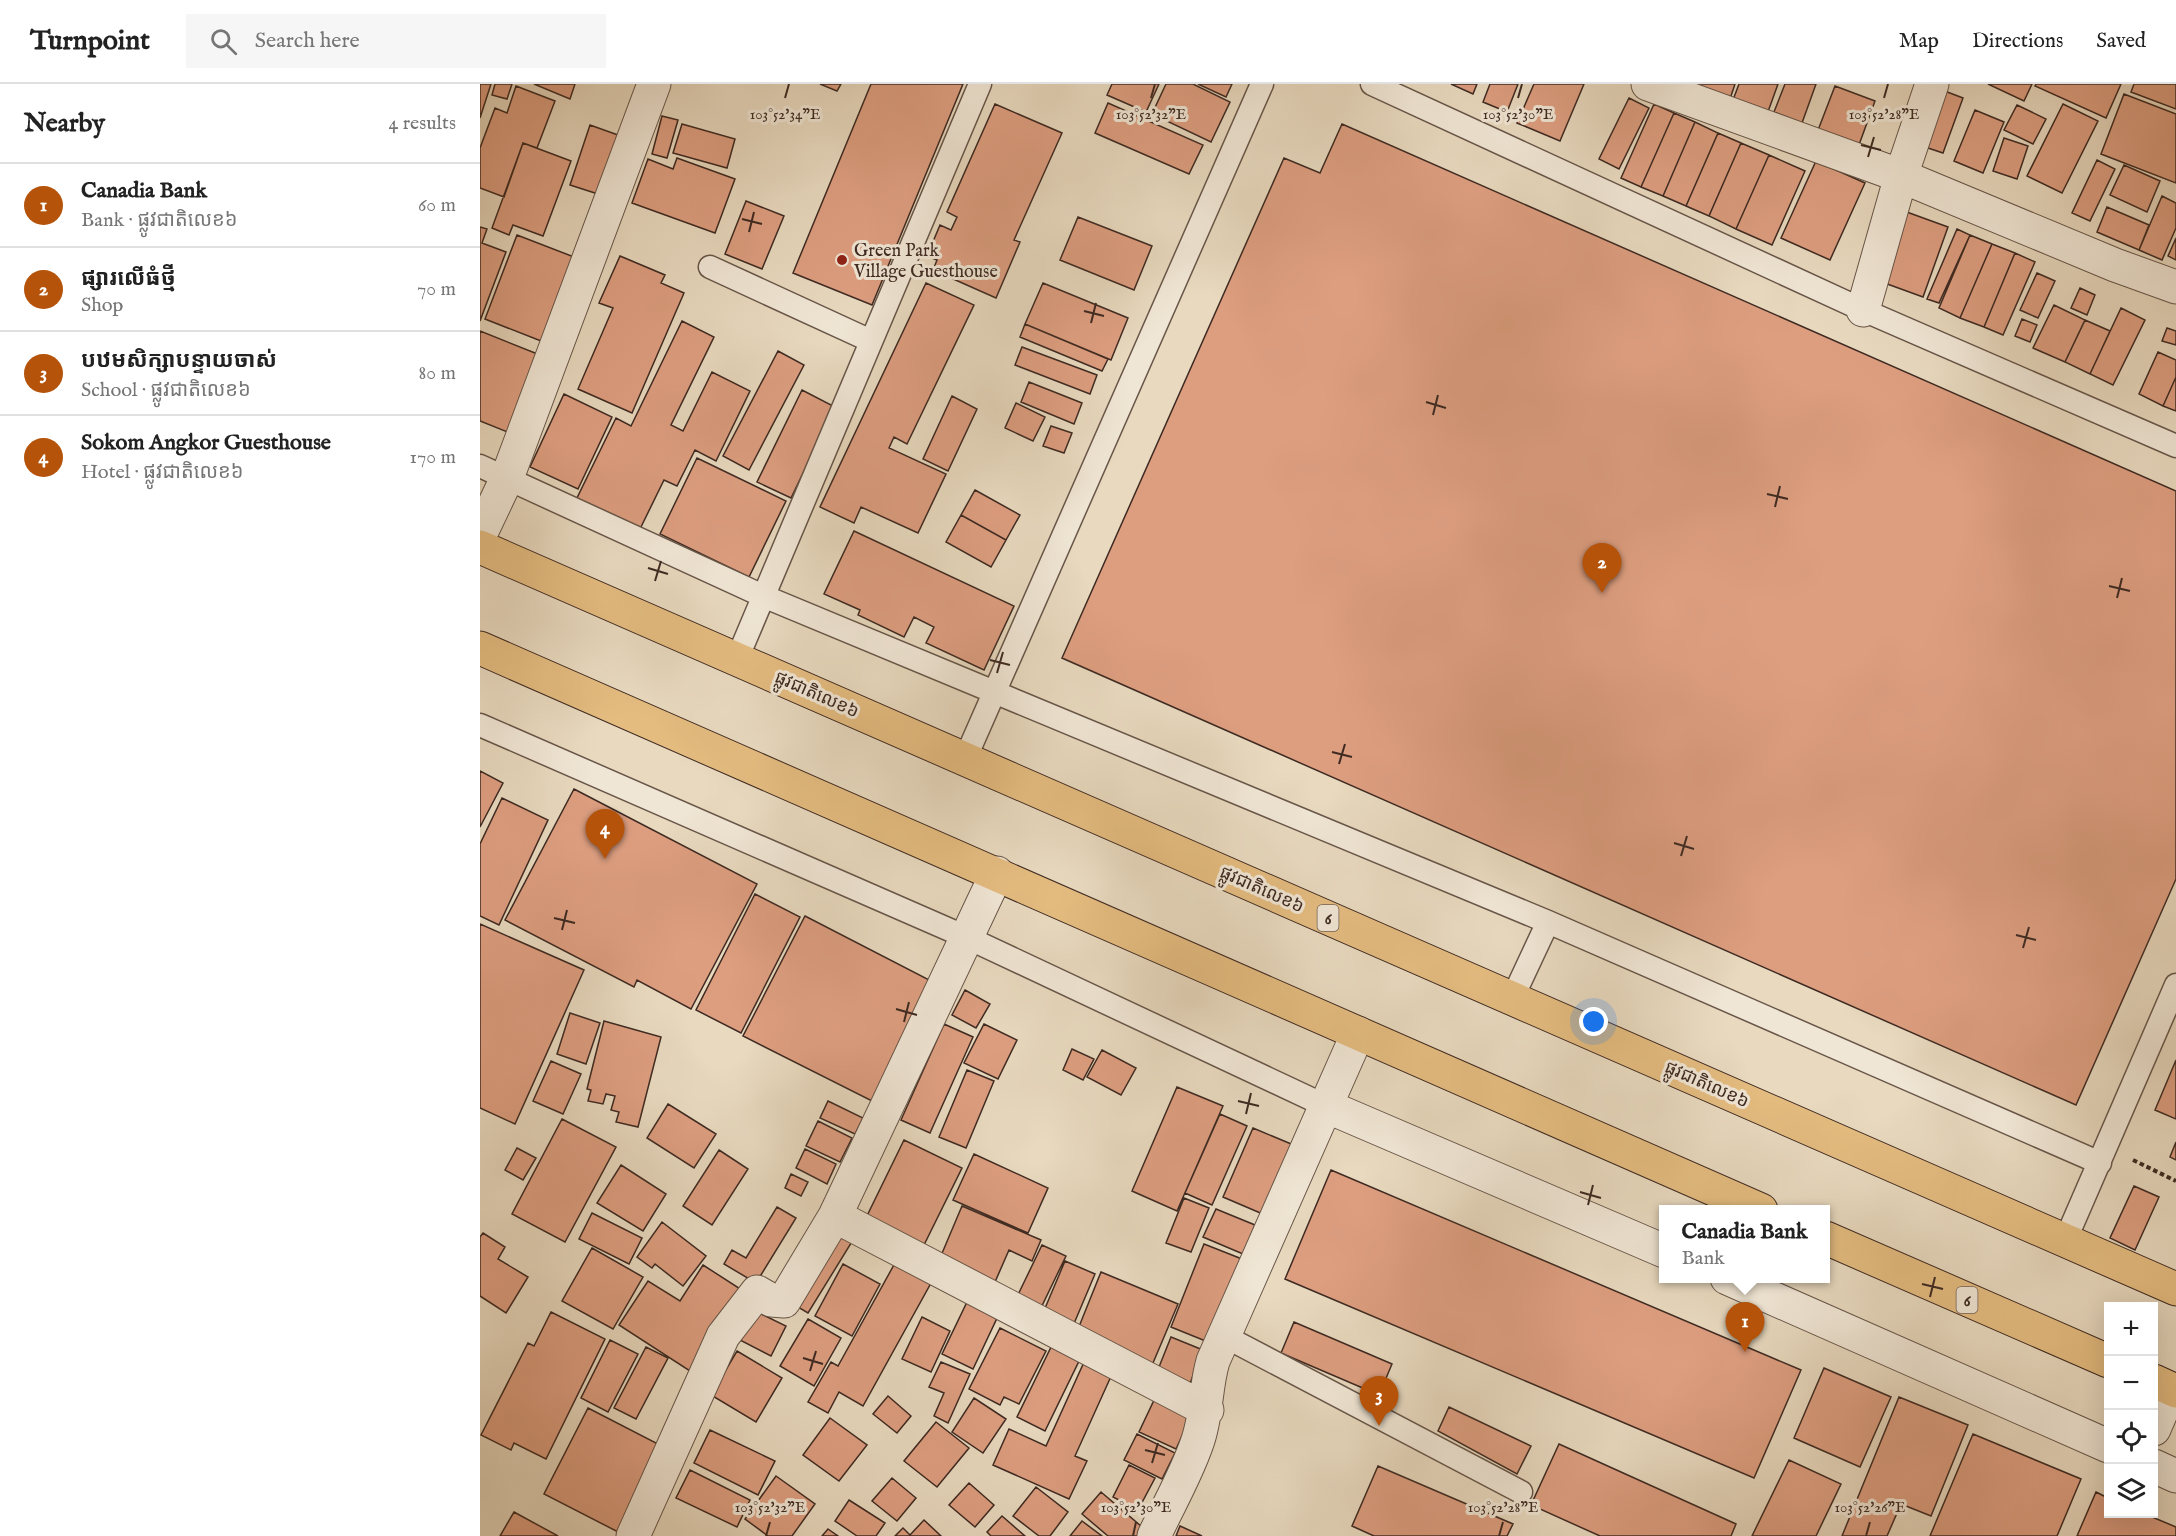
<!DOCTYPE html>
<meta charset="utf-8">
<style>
:root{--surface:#fff;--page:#f6f6f6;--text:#222;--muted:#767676;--line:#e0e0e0;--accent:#b45309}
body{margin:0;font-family:"IM FELL English","Noto Sans Khmer",serif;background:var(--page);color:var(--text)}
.controls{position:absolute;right:18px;bottom:18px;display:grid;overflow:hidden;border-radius:0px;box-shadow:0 6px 24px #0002}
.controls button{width:54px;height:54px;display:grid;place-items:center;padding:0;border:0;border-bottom:2px solid var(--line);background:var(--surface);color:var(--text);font:30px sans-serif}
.you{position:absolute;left:1114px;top:938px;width:21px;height:21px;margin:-15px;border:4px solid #fff;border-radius:50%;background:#1a73e8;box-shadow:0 0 0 9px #1a73e833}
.badge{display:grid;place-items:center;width:39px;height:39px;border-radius:50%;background:var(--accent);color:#fff;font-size:20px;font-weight:700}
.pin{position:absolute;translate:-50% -50px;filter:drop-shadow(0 2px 3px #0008)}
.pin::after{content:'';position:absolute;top:32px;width:21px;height:18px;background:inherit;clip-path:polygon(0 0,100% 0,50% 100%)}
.popup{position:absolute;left:1179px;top:1121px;width:171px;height:78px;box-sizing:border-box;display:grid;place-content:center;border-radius:0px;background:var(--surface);filter:drop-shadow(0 2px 4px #0005);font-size:20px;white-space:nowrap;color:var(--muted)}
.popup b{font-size:22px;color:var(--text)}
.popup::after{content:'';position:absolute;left:50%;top:100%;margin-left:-12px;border:12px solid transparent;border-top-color:var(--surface)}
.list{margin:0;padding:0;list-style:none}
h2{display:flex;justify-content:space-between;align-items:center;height:78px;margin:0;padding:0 24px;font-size:26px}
h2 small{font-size:20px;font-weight:400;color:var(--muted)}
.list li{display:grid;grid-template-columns:39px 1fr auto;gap:18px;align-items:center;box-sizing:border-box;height:84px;padding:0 24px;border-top:2px solid var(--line)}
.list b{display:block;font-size:22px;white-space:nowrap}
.list p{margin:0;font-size:20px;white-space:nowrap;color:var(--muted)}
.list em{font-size:20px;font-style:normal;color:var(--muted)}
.icon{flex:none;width:33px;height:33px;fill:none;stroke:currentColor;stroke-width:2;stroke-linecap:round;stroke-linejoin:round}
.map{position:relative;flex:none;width:1696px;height:1452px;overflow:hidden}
header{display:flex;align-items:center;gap:36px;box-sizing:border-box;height:84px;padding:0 30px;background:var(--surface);border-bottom:2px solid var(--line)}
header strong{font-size:28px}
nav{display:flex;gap:33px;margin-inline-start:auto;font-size:21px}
.search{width:420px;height:54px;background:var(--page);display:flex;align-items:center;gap:15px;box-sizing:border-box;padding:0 21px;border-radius:0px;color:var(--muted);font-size:22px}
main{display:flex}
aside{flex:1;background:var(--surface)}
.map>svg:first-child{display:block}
.building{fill:#dd9e80;stroke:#3e2a22;stroke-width:1.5}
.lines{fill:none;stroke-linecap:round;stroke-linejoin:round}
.lane-casing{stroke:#685649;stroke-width:25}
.street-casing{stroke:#685649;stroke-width:35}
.primary-casing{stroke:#3e2a22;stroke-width:35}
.path{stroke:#3e2a22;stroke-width:4;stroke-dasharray:4.5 3;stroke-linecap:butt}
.lane{stroke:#f0e6d5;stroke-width:22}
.street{stroke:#f0e6d5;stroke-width:33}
.primary{stroke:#e4bc80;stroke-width:33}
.ticks{fill:none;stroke:#3e2a22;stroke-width:2}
.poi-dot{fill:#8f2418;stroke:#f0e6d5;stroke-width:2}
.labels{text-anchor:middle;stroke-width:6;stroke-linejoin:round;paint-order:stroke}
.shield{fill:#f0e6d5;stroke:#736258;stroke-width:1.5}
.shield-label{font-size:16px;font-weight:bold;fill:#3e2a22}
.poi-label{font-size:18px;fill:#3e2a22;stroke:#f0e6d5;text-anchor:start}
.street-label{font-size:18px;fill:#3e2a22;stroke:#f0e6d5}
.ticks-label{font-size:15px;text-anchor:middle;fill:#3e2a22;stroke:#f0e6d5;stroke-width:6;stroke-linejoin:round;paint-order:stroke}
</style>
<header>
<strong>Turnpoint</strong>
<div class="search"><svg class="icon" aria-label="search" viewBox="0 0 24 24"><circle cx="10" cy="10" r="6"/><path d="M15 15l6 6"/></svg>Search here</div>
<nav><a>Map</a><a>Directions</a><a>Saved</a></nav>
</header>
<main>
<aside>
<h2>Nearby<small>4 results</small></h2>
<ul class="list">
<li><span class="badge">1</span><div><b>Canadia Bank</b><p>Bank · ផ្លូវជាតិលេខ៦</p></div><em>60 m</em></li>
<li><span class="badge">2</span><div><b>ផ្សារលើធំថ្មី</b><p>Shop</p></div><em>70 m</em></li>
<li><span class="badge">3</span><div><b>បឋមសិក្សាបន្ទាយចាស់</b><p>School · ផ្លូវជាតិលេខ៦</p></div><em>80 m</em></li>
<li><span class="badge">4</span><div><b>Sokom Angkor Guesthouse</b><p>Hotel · ផ្លូវជាតិលេខ៦</p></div><em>170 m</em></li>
</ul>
</aside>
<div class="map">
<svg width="1696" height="1452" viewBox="0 0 1696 1452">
<rect width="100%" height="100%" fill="#e8d9bf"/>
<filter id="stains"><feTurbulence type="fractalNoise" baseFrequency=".00333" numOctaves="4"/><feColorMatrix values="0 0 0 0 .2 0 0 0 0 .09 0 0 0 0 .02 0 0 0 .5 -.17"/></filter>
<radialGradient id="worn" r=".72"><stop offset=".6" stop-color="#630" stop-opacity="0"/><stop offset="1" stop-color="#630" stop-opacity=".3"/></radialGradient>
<path class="building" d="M0,0H11L0,34Z
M15,0H32L27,15L12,11Z
M54,0H95L90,15Z
M340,0H361L357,7Z
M391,0H483L392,221L313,189Z
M632,0H679L666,28L627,11Z
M686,0H713L750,18L731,58L672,30Z
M718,0H752L746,13Z
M971,0H997L993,10Z
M1010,0H1038L1027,28L1003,18Z
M1054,0H1104L1080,57L1037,39Z
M1208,0H1255L1248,21Z
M1259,0H1298L1285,36L1250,24Z
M1305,0H1336L1322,39L1294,28Z
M1508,0H1552L1544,17Z
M1556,0H1641L1626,34L1555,2Z
M1654,0H1696V25L1651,8Z
M36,2L75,17L57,64L43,59L24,113L0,104V64L15,24L27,29Z
M1355,2L1395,17L1376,69L1335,54Z
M1462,6L1483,14L1463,69L1442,62Z
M1644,10L1696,30V99L1621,70Z
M1149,14L1169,24L1139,85L1119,75Z
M628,19L723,61L709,90L615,49Z
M515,20L582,49L534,156L540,158L516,214L453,186L457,176L447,172L460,141L471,146L477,133L467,128Z
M1174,20L1194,29L1161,103L1141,94Z
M1583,20L1618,37L1582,109L1547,92Z
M1537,21L1566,35L1553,60L1524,46Z
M1495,26L1524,38L1503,89L1474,77Z
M1194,29L1215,38L1183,112L1161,103Z
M182,32L198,36L187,74L172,70Z
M1215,38L1238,49L1206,122L1183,112Z
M202,40L255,55L247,84L193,69Z
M862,40L1696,407V795L1596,1021L582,574L804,74L840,89Z
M110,41L138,51L118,110L90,101Z
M1238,49L1261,59L1229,132L1206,122Z
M1524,54L1548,62L1537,95L1513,87Z
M43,59L91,77L63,152L33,141L29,151L12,144Z
M1261,59L1289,71L1256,145L1229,132Z
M1289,71L1325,87L1292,161L1256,145Z
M197,74L255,95L235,149L152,119L168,75L193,85Z
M1617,76L1635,85L1610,137L1592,129Z
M1336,77L1385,99L1350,176L1301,154Z
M1644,81L1680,97L1667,128L1630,111Z
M1682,112L1696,119V144L1682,176L1659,166Z
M266,117L304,132L282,185L245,170Z
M1627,123L1669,141L1659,166L1617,148Z
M1424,127L1468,143L1443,213L1399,197Z
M598,133L672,162L654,206L580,176Z
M0,143L7,145L2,159L26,168L0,237Z
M1477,145L1490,151L1459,219L1447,215Z
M37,151L94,173L61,257L5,235Z
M1490,151L1512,160L1480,234L1459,224Z
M1696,154V176L1688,172Z
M1512,160L1535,169L1504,243L1480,234Z
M1535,169L1555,178L1523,251L1504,243Z
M140,172L185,191L181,199L204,209L152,329L98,305L133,224L119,219Z
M1557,189L1575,197L1558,234L1540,226Z
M446,199L494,221L427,360L414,353L409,364L466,390L438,449L381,423L374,439L340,423Z
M563,199L648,234L631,276L545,240Z
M1600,204L1615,211L1607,231L1591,224Z
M1574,221L1605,236L1585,278L1553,264Z
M1641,224L1665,236L1633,301L1610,290Z
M1542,235L1557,241L1550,258L1535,252Z
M1605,236L1630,247L1610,290L1585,278Z
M202,237L234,253L191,341L203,347L232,288L270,307L236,377L215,366L197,402L184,396L159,447L96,416L136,334L151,342Z
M545,240L628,275L622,287L540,253Z
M1687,244L1696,247V261L1682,257Z
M0,247L65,273L35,351L0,337Z
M542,263L617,291L610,310L535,281Z
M298,267L324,281L269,386L243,372Z
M1678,268L1696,276V293L1683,322L1659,310Z
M1696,293V327L1683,322Z
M549,298L602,319L594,340L541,318Z
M322,306L355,323L311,414L277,398Z
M84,310L132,333L98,405L50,383Z
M472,312L497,325L468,387L443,375Z
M536,319L565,333L553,357L525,344Z
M571,342L592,349L584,369L563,362Z
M217,374L306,417L269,493L180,450Z
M495,406L540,431L526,456L481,431Z
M481,431L526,456L511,483L466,458Z
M374,447L534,522L504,586L446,559L454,543L434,533L424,553L378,531L380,526L344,510Z
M0,687L23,699L0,743Z
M94,705L277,800L211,925L157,896L154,903L25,836Z
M22,714L68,736L19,841L0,832V760Z
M275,810L320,833L261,949L216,926Z
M325,832L457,900L396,1019L263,952Z
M0,840L104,886L35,1040L0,1024Z
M485,906L510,920L496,944L472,931Z
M90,929L120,939L106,980L77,970Z
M124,937L181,953L158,1043L136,1038L139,1028L131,1026L135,1012L126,1010L123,1020L108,1017L111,1006L107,1005Z
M464,940L493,953L450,1049L421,1036Z
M504,940L537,956L518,995L484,979Z
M592,965L614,975L603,996L583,986Z
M622,966L656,984L641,1011L607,993Z
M1696,976V1035L1675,1026Z
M71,977L101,990L83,1030L53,1017Z
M487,986L514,997L486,1064L459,1053Z
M697,1003L743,1022L697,1127L652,1107Z
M348,1017L383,1034L375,1050L340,1034Z
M188,1020L236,1050L214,1084L167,1054Z
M740,1030L767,1042L732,1121L705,1109Z
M82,1035L136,1063L85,1158L32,1130Z
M338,1037L372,1054L360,1078L326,1062Z
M773,1044L816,1062L785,1131L743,1113Z
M424,1056L482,1084L441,1167L384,1138Z
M1696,1058V1076L1690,1073Z
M37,1064L56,1074L43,1096L25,1086Z
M325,1065L356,1080L347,1100L316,1084Z
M239,1066L268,1085L232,1141L203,1122Z
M494,1070L568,1104L548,1149L473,1116Z
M141,1081L186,1110L163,1147L117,1119Z
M851,1086L1321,1286L1274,1394L805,1195Z
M311,1090L328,1098L321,1112L305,1104Z
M1654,1102L1679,1113L1655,1166L1630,1154Z
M704,1114L729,1124L711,1168L686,1159Z
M482,1122L561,1156L552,1177L529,1166L515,1198L460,1174Z
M297,1123L316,1134L276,1199L244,1180L252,1166L266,1174Z
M736,1125L775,1141L763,1170L723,1153Z
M112,1129L162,1154L149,1180L99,1155Z
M182,1138L226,1172L203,1202L175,1180L172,1184L157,1173Z
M350,1142L373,1156L328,1229L306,1216Z
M3,1149L25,1163L18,1175L48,1193L26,1229L0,1212V1153Z
M724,1160L762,1175L728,1258L691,1243Z
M562,1161L586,1172L558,1230L534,1219Z
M112,1164L163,1193L133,1245L82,1217Z
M585,1177L615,1190L590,1249L560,1236Z
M415,1179L451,1199L383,1322L359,1308L348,1329L328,1318L351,1278L358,1282Z
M363,1180L400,1200L372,1252L335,1232Z
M223,1181L265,1208L213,1289L139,1241L168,1197L200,1217Z
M621,1188L698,1220L670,1286L594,1255Z
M487,1218L518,1232L493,1285L462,1270Z
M271,1225L306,1242L291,1272L256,1254Z
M71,1228L125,1255L66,1375L34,1359L31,1366L1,1351L48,1259L54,1262Z
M442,1233L470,1247L451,1288L422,1275Z
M328,1235L361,1254L334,1302L300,1282Z
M814,1238L912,1280L899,1311L801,1269Z
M520,1244L566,1267L539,1320L524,1313L520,1321L489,1305Z
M691,1253L723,1266L707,1307L675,1293Z
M130,1256L158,1270L128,1328L101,1314Z
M573,1259L601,1273L565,1347L537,1333Z
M166,1263L188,1274L156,1335L134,1324Z
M257,1267L302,1294L276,1338L231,1311Z
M605,1276L633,1288L595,1372L607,1377L589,1415L513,1381L529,1345L566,1362Z
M461,1278L490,1290L468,1339L454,1332L464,1309L449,1303Z
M1344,1284L1411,1313L1380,1383L1314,1354Z
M408,1312L431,1332L417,1349L393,1330Z
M676,1312L713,1328L696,1365L659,1348Z
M1419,1313L1488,1341L1451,1432L1421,1420L1407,1452H1362Z
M494,1314L526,1335L503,1369L472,1348Z
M969,1323L1051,1362L1037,1390L958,1347Z
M108,1324L180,1361L146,1452L64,1410Z
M350,1334L387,1361L359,1397L323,1371Z
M456,1338L489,1364L457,1403L424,1377Z
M230,1346L295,1377L278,1411L214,1379Z
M657,1350L695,1369L682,1395L644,1376Z
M1493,1350L1601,1395L1577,1452H1450Z
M1079,1360L1256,1440L1251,1452H1120L1051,1421Z
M1309,1376L1361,1400L1336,1452H1272Z
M649,1381L675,1394L658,1426L633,1413Z
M898,1382L1033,1440L1027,1452H894L872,1442Z
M210,1386L270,1416L257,1443L196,1414Z
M296,1392L335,1420L312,1452H288L265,1435Z
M412,1394L436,1414L417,1437L392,1417Z
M489,1399L514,1421L495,1443L469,1421Z
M556,1403L588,1428L570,1452H559L533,1432Z
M621,1408L668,1448L665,1452H628L602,1430Z
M1616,1408L1628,1414V1430H1665L1696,1443V1452H1597Z
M369,1416L405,1439L396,1452H377L355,1437Z
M34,1428L78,1452H20Z
M522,1432L545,1452H511L507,1448Z
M444,1436L461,1452H415L423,1444L430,1451Z
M602,1437L622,1452H590Z
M700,1442L722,1452H696Z
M348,1445L358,1452H342Z"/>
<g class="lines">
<g class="lane-casing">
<path id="lane" d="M892,0L1383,226L1696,362
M230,183L391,257
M0,382L283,512L1068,838L1620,1079
M257,575L500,0
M0,641L486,853L846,1022
M485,675L782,0
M1032,915L1068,838
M1585,1157L1696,901
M744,1252L1041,1408"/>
</g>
<g class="street-casing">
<path id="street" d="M1168,0L1421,92L1635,181L1696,203
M1383,226L1421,92L1452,0
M0,451L27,394L174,0
M846,1022L1184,1167
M355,1132L727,1326
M1247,1194L1628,1362
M1674,1345L1691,1305
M1674,1382L1696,1392
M153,1452L243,1252L277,1208L291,1216L304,1217L355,1132L517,789
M674,1452C688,1422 706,1391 717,1359C727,1332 725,1304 733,1277L878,949"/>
</g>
<g class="primary-casing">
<path id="primary" d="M0,463L1696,1205
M0,564L1281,1126
M1346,1154L1628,1277
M1674,1297L1696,1307"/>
</g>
<path class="path" d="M1653,1076L1696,1097"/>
<use href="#lane" class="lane"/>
<use href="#street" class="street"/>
<use href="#primary" class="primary"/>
</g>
<path class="ticks" d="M305,14L309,0M671,14L675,0M1038,14L1042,0M1404,14L1408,0M1381,61L1401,66M1388,73L1394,53M262,135L282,140M269,148L274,128M604,227L624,232M611,239L616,219M946,318L966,324M953,331L958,311M1287,410L1308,415M1295,423L1300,402M168,484L188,490M175,497L181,477M1629,502L1650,507M1637,514L1642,494M510,576L530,581M517,589L523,568M852,668L872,673M859,680L865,660M1194,759L1214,765M1201,772L1207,752M74,834L95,839M82,846L87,826M1536,851L1556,856M1543,864L1549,843M416,925L437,931M424,938L429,918M758,1017L779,1022M766,1030L771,1009M1100,1108L1121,1114M1108,1121L1113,1101M1442,1200L1463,1205M1450,1213L1455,1193M323,1274L343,1280M330,1287L336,1267M665,1366L685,1371M672,1379L678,1359M286,1452L290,1438M653,1452L656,1438M1019,1452L1023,1438M1386,1452L1390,1438"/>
<circle class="poi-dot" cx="362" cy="176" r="6"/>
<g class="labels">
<g class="shield">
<rect x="837.5" y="821" width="21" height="26" rx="4.5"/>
<rect x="1476.5" y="1203" width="21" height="26" rx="4.5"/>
</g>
<g class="shield-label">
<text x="848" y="840">6</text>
<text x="1487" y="1222">6</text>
</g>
<g class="poi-label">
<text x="374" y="172">Green Park<tspan x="374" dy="21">Village Guesthouse</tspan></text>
</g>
<g class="street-label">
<text transform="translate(337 610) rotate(24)" y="6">ផ្លូវជាតិលេខ៦</text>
<text transform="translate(782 805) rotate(24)" y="6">ផ្លូវជាតិលេខ៦</text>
<text transform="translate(1227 1000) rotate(24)" y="6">ផ្លូវជាតិលេខ៦</text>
</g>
</g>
<g class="ticks-label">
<text x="305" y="35">103°52'34"E</text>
<text x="671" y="35">103°52'32"E</text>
<text x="1038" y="35">103°52'30"E</text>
<text x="1404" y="35">103°52'28"E</text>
<text x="290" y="1428">103°52'32"E</text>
<text x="656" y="1428">103°52'30"E</text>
<text x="1023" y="1428">103°52'28"E</text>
<text x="1390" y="1428">103°52'26"E</text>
</g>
<rect width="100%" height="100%" filter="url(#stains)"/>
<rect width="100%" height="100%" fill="url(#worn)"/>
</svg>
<div class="controls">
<button>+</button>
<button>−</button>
<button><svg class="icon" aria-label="locate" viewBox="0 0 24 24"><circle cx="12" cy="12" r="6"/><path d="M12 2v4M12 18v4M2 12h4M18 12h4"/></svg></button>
<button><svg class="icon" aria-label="layers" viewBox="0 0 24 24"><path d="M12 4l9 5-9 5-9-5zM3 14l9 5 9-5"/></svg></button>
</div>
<div class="you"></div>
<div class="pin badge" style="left:1265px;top:1268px">1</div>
<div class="popup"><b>Canadia Bank</b>Bank</div>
<div class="pin badge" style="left:1122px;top:509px">2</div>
<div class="pin badge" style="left:899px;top:1342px">3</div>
<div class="pin badge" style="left:125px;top:775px">4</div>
</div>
</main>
